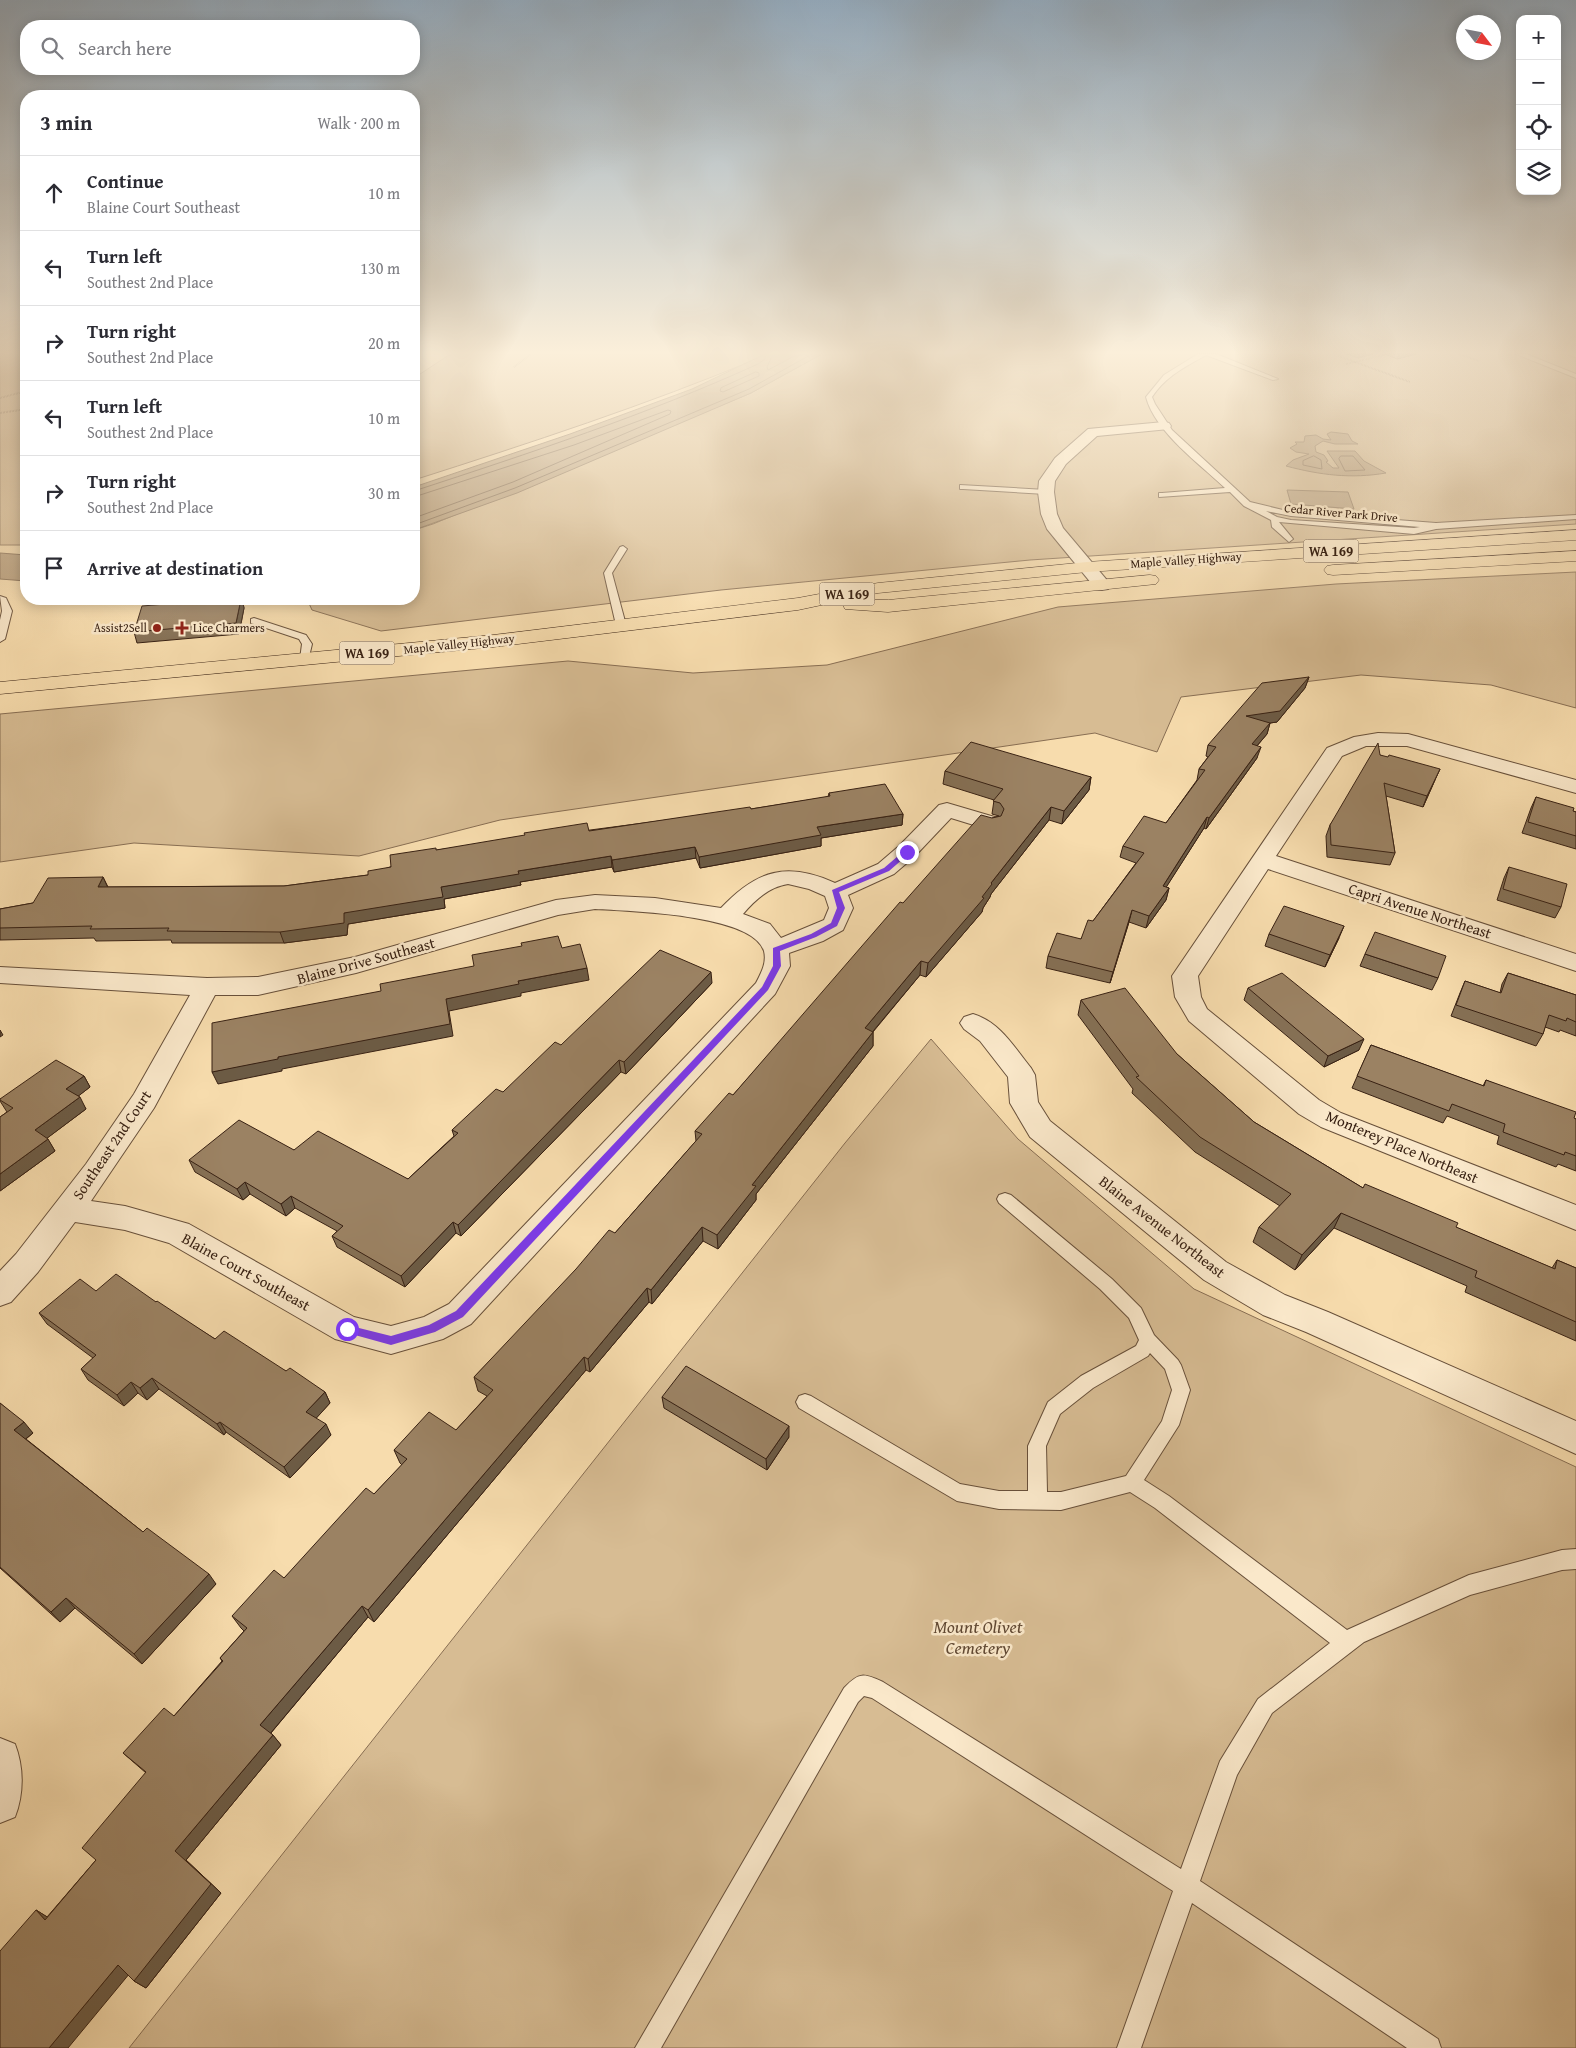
<!DOCTYPE html>
<meta charset="utf-8">
<style>
:root{--surface:#fff;--page:#f7f7f7;--text:#2b2b33;--muted:#7c7c81;--line:#e1e1e2}
body{margin:0;font-family:"Gentium Book Plus",serif;background:var(--page);color:var(--text)}
.controls{position:absolute;right:15px;top:15px;display:grid;overflow:hidden;border-radius:10px;box-shadow:0 2px 12px #0003}
.controls button{width:45px;height:45px;display:grid;place-items:center;padding:0;border:0;border-bottom:1px solid var(--line);background:var(--surface);color:var(--text);font:25px sans-serif}
.compass{position:absolute;left:1456px;top:15px;width:45px;height:45px;border-radius:50%;background:var(--surface);box-shadow:0 2px 12px #0003;rotate:122deg}
.stop{position:absolute;width:15px;height:15px;margin:-11px;border:4px solid #7c3aed;border-radius:50%;background:#fff}
.stop.end{background:#7c3aed;border-color:#fff;box-shadow:0 1px 5px #0008}
.list{margin:0;padding:0;list-style:none}
h2{display:flex;justify-content:space-between;align-items:center;height:65px;margin:0;padding:0 20px;font-size:21px}
h2 small{font-size:16px;font-weight:400;color:var(--muted)}
.list li{display:grid;grid-template-columns:32px 1fr auto;gap:15px;align-items:center;box-sizing:border-box;height:75px;padding:0 20px;border-top:1px solid var(--line)}
.list b{display:block;font-size:19px;white-space:nowrap}
.list p{margin:0;font-size:16px;white-space:nowrap;color:var(--muted)}
.list em{font-size:16px;font-style:normal;color:var(--muted)}
.icon{flex:none;width:28px;height:28px;fill:none;stroke:currentColor;stroke-width:2;stroke-linecap:round;stroke-linejoin:round}
.map{position:relative;flex:none;width:1576px;height:2048px;overflow:hidden}
.search{position:absolute;background:var(--surface);box-shadow:0 2px 12px #0003;left:20px;top:20px;width:400px;height:55px;display:flex;align-items:center;gap:12px;box-sizing:border-box;padding:0 18px;border-radius:20px;color:var(--muted);font-size:19px}
.panel{position:absolute;background:var(--surface);box-shadow:0 2px 12px #0003;left:20px;top:90px;width:400px;height:515px;border-radius:20px}
.map>svg:first-child{display:block}
.green{fill:#d7bc93;stroke:#886e53}
.water{fill:#b69c79;stroke:#846b50}
.lines{fill:none;stroke-linecap:round;stroke-linejoin:round}
.shore{stroke:#775e46;stroke-width:1}
.service-casing{stroke:#68503a;stroke-width:2}
.minor-casing{stroke:#68503a;stroke-width:2}
.primary-casing{stroke:#382113;stroke-width:1}
.path{stroke:#382113;stroke-width:2;stroke-dasharray:0.5 1;stroke-linecap:butt}
.service{fill:#fae8ca;fill-rule:evenodd}
.minor{fill:#fae8ca;fill-rule:evenodd}
.primary{fill:#f7dcad;fill-rule:evenodd}
.wall{fill:#857055;stroke:#382113}
.shaded-wall{fill:#6c5b45;stroke:#382113}
.building{fill:#9b8263;stroke:#382113}
.route{fill:#7c3aed}
.poi-dot{fill:#8f2418;stroke:#fae8ca;stroke-width:2}
.labels{text-anchor:middle;stroke-width:5;stroke-linejoin:round;paint-order:stroke}
.far-street-label{font-size:12px;fill:#382113;stroke:#fae8ca}
.far-poi-label{font-size:12px;fill:#382113;stroke:#fae8ca;text-anchor:end}
.shield{fill:#fae8ca;stroke:#725d4a;stroke-width:1}
.shield-label{font-size:14px;font-weight:bold;fill:#382113}
.street-label{font-size:15px;fill:#382113;stroke:#fae8ca}
.near-park-label{font-size:18px;font-style:italic;fill:#604833;stroke:#fae8ca}
</style>
<div class="map">
<svg width="1576" height="2048" viewBox="0 0 1576 2048">
<rect width="100%" height="100%" fill="#f7dcad"/>
<filter id="stains"><feTurbulence type="fractalNoise" baseFrequency=".004" numOctaves="4"/><feColorMatrix values="0 0 0 0 .2 0 0 0 0 .09 0 0 0 0 .02 0 0 0 .5 -.17"/></filter>
<radialGradient id="worn" r=".72"><stop offset=".6" stop-color="#630" stop-opacity="0"/><stop offset="1" stop-color="#630" stop-opacity=".3"/></radialGradient>
<path class="green" d="M0,354H26V545H0Z
M456,354H763L759,358C646,405 530,443 414,480V378L449,355Z
M822,354H1566L1576,358V524L1030,560L721,590L381,631L312,610L307,599H414V530L433,524L751,393Z
M1576,572V708L1491,685L1361,675L1181,697L1157,752L1095,733L500,820L359,856L134,843L0,862V714L568,661L693,673L827,665L1058,607L1336,584Z
M931,1039L1018,1139L1194,1289L1576,1467V2048H129L845,1143Z"/>
<path class="water" d="M765,354H822L751,393L517,493L414,530V487L570,434L692,389Z
M1331,432L1348,434L1352,441L1358,444H1335L1323,441L1315,446L1316,452L1324,455L1328,461L1326,462L1333,468H1339L1327,451H1355L1364,461L1386,473C1351,479 1320,475 1286,466L1293,460L1309,454L1296,452L1290,448L1297,444L1295,442H1304L1305,436L1316,435L1323,439L1331,440L1327,434Z
M1287,490L1348,492L1354,509L1291,504Z
M0,553L26,555V581L0,579Z"/>
<g class="lines">
<path class="shore" d="M773,354L767,367L768,370L798,354
M756,372L759,373V376L723,392L720,391L721,388Z
M1314,456L1321,460L1322,469L1303,465V461Z
M1341,456H1353L1365,470L1345,471L1339,459Z
M414,491C530,453 646,415 758,364L765,359L766,354
M414,497L574,445L668,410L671,411L670,414L513,482L414,518
M414,525L515,488L749,389L812,354"/>
<g class="service-casing">
<path id="service" d="M1198,354H1216L1278,379L1273,380L1206,355C1185,367 1166,376 1152,397L1155,404L1172,430L1250,502L1291,512L1436,523L1576,515V519L1436,529L1414,534L1279,522L1293,539L1289,542L1272,527L1271,520L1244,506L1230,492L1159,497V493H1162L1225,488C1200,464 1155,432 1146,397L1164,375ZM1266,511L1291,516L1420,527L1414,528L1291,520L1277,517Z
M1516,354H1526L1576,374V378Z
M960,485L1046,490L1050,492L1046,494L963,489H960Z
M623,546L627,549L612,573L626,625L621,628L616,625L604,573L620,547Z
M0,596L6,598L12,611L5,639L0,642V620L2,611Z
M254,618L306,635L312,644L308,661L305,662L300,659L302,644L299,639L251,623V619Z
M1005,1193L1011,1195L1112,1279L1141,1308L1154,1335L1178,1360L1181,1365L1190,1390L1179,1425L1144,1480L1169,1496L1347,1630L1469,1575L1562,1550L1576,1549V1569L1562,1570L1470,1595L1364,1642L1272,1713L1237,1775L1200,1881L1438,2039L1441,2048H1407L1192,1903L1141,2048H1117L1173,1891L872,1698L864,1696L858,1702L661,2048H635L844,1688C859,1672 864,1673 883,1682L1181,1869L1220,1761L1258,1699L1330,1643L1155,1508L1130,1492L1061,1510L999,1509L957,1501L799,1408L796,1402L799,1396L805,1394L811,1396L960,1484L999,1491H1028V1446L1048,1402L1081,1376L1136,1346L1139,1340L1129,1318L1100,1289L999,1203L997,1199L999,1195ZM1150,1353L1165,1369L1172,1390L1162,1421L1126,1476L1061,1492H1047L1046,1446L1060,1414L1093,1388L1148,1356Z"/>
</g>
<g class="minor-casing">
<path id="minor" d="M1164,422L1169,423L1171,426L1169,429L1097,436L1066,464L1055,481L1054,492L1057,514L1063,528L1111,585L1108,589L1102,590L1096,589L1047,529L1041,514L1038,492L1039,481L1055,458L1088,429Z
M1378,733L1408,734L1576,780V793L1407,746H1366L1342,756L1276,856L1576,954V971L1268,869L1198,976L1201,997L1207,1009L1319,1100L1341,1113L1576,1205V1230L1321,1127L1299,1114L1189,1021L1175,997L1172,976L1327,748L1354,737Z
M947,803L998,818L1001,823L998,828L990,830L951,818L915,856L894,874L848,895L853,908L843,930L823,941L789,953L790,966L775,994L471,1324L443,1339L391,1354L335,1339L169,1243L125,1230L75,1222L38,1272L11,1302L0,1306V1271L16,1254L86,1164L134,1094L190,995L0,983V967L207,978L258,977L355,957L556,900L595,895L655,898L721,908C757,870 787,861 835,883L878,864L899,846L939,805ZM788,884L809,889L825,896L829,908L824,920L781,938L770,924L743,914C755,900 769,887 788,884ZM595,909C628,911 753,914 764,951C767,963 761,973 756,983L449,1304L424,1317L391,1326L354,1317L189,1224L125,1206L91,1201L154,1108L215,995H258L356,973L558,915Z
M973,1014C1000,1022 1014,1047 1031,1068L1035,1075L1038,1102L1050,1121L1226,1262L1285,1295L1328,1312L1576,1421V1454L1306,1332L1263,1315L1204,1280L1030,1137L1010,1103L1008,1077L980,1041L964,1029L960,1023L964,1017Z
M0,1738L15,1744C24,1767 24,1794 15,1817L0,1823Z"/>
</g>
<g class="primary-casing">
<path id="primary" d="M1576,530V540L1087,572L878,593L798,610L493,647L0,694V682L493,635L798,598L878,583L1087,562Z
M1576,551V561L1333,575L1327,574L1324,570L1327,566L1333,565Z
M1150,575L1156,576L1159,580L1156,584L888,612L845,609L843,605L845,601L852,599L888,600Z"/>
</g>
<path class="path" d="M1333,354L1410,382
M1459,354L1479,361
M1346,364L1384,355L1382,354
M514,367L531,354
M0,398L26,391
M0,413L26,409"/>
<use href="#service" class="service"/>
<use href="#minor" class="minor"/>
<use href="#primary" class="primary"/>
</g>
<path class="wall" d="M1347,354H1373L1358,358Z
M1385,354H1416L1397,359Z
M225,599H242L244,608L239,634L137,643L134,632Z
M1309,677L1305,688L1277,722L1270,723L1267,734L1257,746V758L1206,829L1204,828L1166,887L1169,888L1166,900L1146,928L1129,922L1110,983L1046,968L1048,956L1081,939L1093,921L1136,863L1120,857L1123,846L1166,823L1197,780L1199,769L1208,757L1206,756L1208,745Z
M1380,755L1435,780L1423,807L1386,796L1395,853L1390,865L1327,857L1326,836L1330,825Z
M945,771L1091,777L1089,790L1062,824L1049,820L991,894L990,897L983,908L982,912L926,977L920,975L873,1032V1046L756,1194V1200L718,1249L703,1241L652,1304L649,1302L590,1372L586,1370L374,1622L368,1617L271,1733L281,1745L186,1860L221,1893L146,1988L134,1981L128,1975L36,1910L47,1917L96,1860L146,1773L123,1753L174,1716L222,1661L220,1658L244,1631L241,1628L232,1616L284,1578L374,1494L402,1465L400,1463L394,1450L456,1430L487,1396L478,1391L474,1377L615,1233L696,1141L695,1131L733,1095L903,903L992,818L999,816L992,814L994,800L943,784Z
M829,793L903,814L902,825L821,838V846L700,868L696,858L614,872L612,867L520,882L521,885L444,899L445,908L348,924L347,935L284,943H172L171,940L96,941L94,938L0,940V909L33,903L103,877L108,887L284,886L368,875L437,850L751,809L828,797Z
M1536,797L1576,812V849L1522,833L1531,808Z
M1509,867L1561,907L1555,918L1497,900L1504,878Z
M1269,934L1339,938L1325,967L1265,946Z
M1365,954L1438,978L1432,990L1360,966Z
M1508,973L1576,995V1036L1560,1030L1559,1032L1545,1027L1543,1034L1536,1046L1451,1016L1460,993L1465,981L1500,993L1502,984Z
M712,983L626,1074L621,1072L461,1236L456,1233L405,1287L337,1247L332,1236L337,1231L295,1208L286,1216L250,1194L243,1200L195,1172L189,1160L294,1150L408,1179L454,1136L452,1130L503,1092L561,1045Z
M1248,988L1359,1050L1324,1067L1244,1000Z
M1081,1000L1177,1054L1254,1122L1363,1188L1552,1268L1557,1260L1576,1268V1341L1465,1292L1467,1286L1334,1228L1295,1270L1253,1242L1259,1227L1280,1206L1195,1152L1132,1093L1133,1089L1078,1015Z
M1371,1045L1483,1086L1486,1080L1576,1119V1171L1558,1164L1556,1167L1497,1144L1499,1136L1447,1116L1443,1123L1352,1088Z
M84,1076L90,1087L78,1096L86,1109L47,1138L55,1151L0,1191V1117L7,1112L0,1101V1099Z
M96,1291L156,1302L215,1339L286,1371L325,1392L330,1403L316,1418L331,1435L290,1478L226,1432L224,1435L159,1389L147,1400L138,1393L124,1406L88,1380L81,1369L93,1358L47,1324L39,1313Z
M662,1397L789,1437L767,1470L664,1408Z
M0,1403L33,1433L26,1439L143,1532L216,1584L142,1664L75,1608L60,1622L0,1568Z"/>
<path class="shaded-wall" d="M1359,354H1373L1358,358Z
M1399,354H1416L1397,359Z
M241,599H242L244,608L239,634L236,623Z
M1309,677L1305,688L1277,722L1270,723L1267,734L1249,755L1246,716Z
M1261,747L1257,758L1206,829L1209,818Z
M1440,769L1435,780L1423,807L1427,796Z
M1091,777L1089,790L1062,824L1064,811Z
M1051,807L1049,820L991,894L990,897L983,908L982,912L926,977L928,963Z
M903,814L902,825L821,838V846L700,868L699,857L817,827Z
M1207,817L1204,828L1160,897L1163,886Z
M695,847L696,858L614,872L612,860Z
M611,856L612,867L520,882L521,885L444,899L445,908L348,924L347,935L284,943L280,932L344,913L441,887L518,871Z
M103,877L108,888L98,887Z
M1169,888L1166,900L1146,928L1149,916Z
M1132,910L1129,922L1110,983L1113,972Z
M1344,926L1339,938L1325,967L1330,955Z
M921,961L920,975L864,1042L865,1028Z
M587,968L589,980L521,993V996L449,1011L453,1036L282,1069V1071L218,1084L212,1072L278,1057L446,999L518,981Z
M711,972L712,983L626,1074L624,1062Z
M0,1030L3,1035L0,1037Z
M873,1032V1046L756,1194V1200L718,1249L717,1235L752,1185Z
M1364,1039L1359,1050L1324,1067L1328,1056Z
M619,1060L621,1072L461,1236L458,1225Z
M84,1076L90,1087L72,1101L66,1089Z
M80,1097L86,1109L42,1142L35,1130Z
M48,1139L55,1151L0,1191V1174Z
M245,1182L250,1194L243,1200L237,1189Z
M291,1196L295,1208L286,1216L281,1204Z
M1341,1213L1334,1228L1295,1270L1302,1255Z
M453,1222L456,1233L405,1287L401,1276Z
M702,1227L703,1241L652,1304L651,1290Z
M647,1288L649,1302L590,1372L588,1359Z
M584,1357L586,1370L374,1622L368,1610Z
M152,1378L159,1389L147,1400L140,1388Z
M131,1382L138,1393L124,1406L117,1395Z
M325,1392L330,1403L312,1423L306,1412Z
M24,1422L33,1433L23,1441L14,1430Z
M220,1422L226,1432L224,1435L217,1424Z
M326,1424L331,1435L290,1478L284,1467Z
M789,1426V1437L767,1470L766,1459Z
M209,1574L216,1584L142,1664L134,1654Z
M66,1598L75,1608L60,1622L51,1612Z
M362,1606L368,1617L269,1735L260,1725Z
M273,1735L281,1745L186,1860L221,1893L146,1988L134,1981L175,1851Z
M36,1910L49,1918L45,1920Z
M118,1965L130,1973L68,2048H49Z"/>
<path class="building" d="M225,599H241L236,623L134,632L142,606Z
M1309,677L1280,711L1246,716L1270,723L1252,744L1261,747L1209,818L1207,817L1163,886L1169,888L1149,916L1132,910L1113,972L1048,956L1057,933L1081,939L1088,920L1093,921L1144,853L1123,846L1144,816L1166,823L1205,770L1199,769L1216,747L1208,745L1262,683Z
M971,742L1091,777L1064,811L1051,807L991,883L992,884L982,897L984,898L928,963L921,961L865,1028L873,1032L752,1185L756,1186L717,1235L702,1227L651,1290L647,1288L588,1359L584,1357L368,1610L362,1606L260,1725L273,1735L175,1851L211,1884L134,1981L118,1965L49,2048H0V1951L36,1910L45,1920L96,1860L82,1848L146,1772L123,1753L164,1708L174,1716L223,1661L220,1658L247,1628L232,1616L274,1570L284,1578L366,1488L374,1494L407,1459L394,1450L429,1412L456,1430L493,1390L474,1377L576,1269L609,1230L615,1233L702,1134L695,1131L729,1093L733,1095L900,902L903,903L981,815L992,818L1001,816L1004,809L1000,803L993,801L1003,789L945,771Z
M1378,743L1380,755L1388,757L1389,755L1440,769L1427,796L1384,783L1395,853L1331,845L1330,825Z
M885,784L903,814L817,827L821,835L699,857L695,847L612,860L611,856L518,871L519,874L441,887L443,897L344,913V923L280,932L167,931L169,928L90,929L92,926L0,928V909L33,903L48,878L103,877L98,887L284,886L368,875V871L391,867L390,855L436,848V850L525,835L524,833L587,823L589,831L750,807L751,809L830,796L829,793Z
M1536,797L1574,808L1573,811L1576,812V836L1528,822Z
M1509,867L1567,884L1561,907L1503,889Z
M1284,906L1344,926L1330,955L1269,934Z
M1375,932L1446,956L1438,978L1365,954Z
M558,936L562,948L580,944L587,968L518,981L519,984L446,999L450,1024L278,1057V1059L212,1072V1023L381,991L380,984L474,966L472,955L522,946L521,943Z
M660,950L711,972L624,1062L619,1060L458,1225L453,1222L401,1276L332,1236L343,1226L291,1196L281,1204L245,1182L237,1189L189,1160L239,1120L294,1150L318,1131L408,1179L458,1133L452,1130L496,1089L503,1092L555,1042L561,1045Z
M1282,973L1364,1039L1328,1056L1248,988Z
M1508,973L1576,995V1022L1567,1018L1566,1021L1549,1015L1543,1034L1456,1005L1465,981L1501,993Z
M1125,988L1177,1054L1254,1122L1363,1188L1365,1184L1458,1223L1456,1227L1555,1269L1557,1260L1576,1268V1322L1475,1277L1477,1271L1341,1213L1302,1255L1259,1227L1291,1194L1200,1137L1136,1077L1139,1076L1081,1000Z
M1371,1045L1484,1086L1486,1080L1576,1112L1574,1118L1576,1119V1156L1565,1152L1564,1155L1503,1132L1505,1124L1452,1104L1449,1111L1357,1076Z
M56,1060L84,1076L66,1089L80,1097L35,1130L48,1139L0,1174V1117L13,1108L0,1100V1099Z
M116,1274L156,1302L157,1301L215,1339L224,1331L286,1371L290,1368L325,1392L306,1412L326,1424L284,1467L220,1422L217,1424L152,1378L140,1388L131,1382L117,1395L81,1369L96,1355L39,1313L80,1279L96,1291Z
M686,1366L789,1426L766,1459L662,1397Z
M0,1403L24,1422L14,1430L143,1532L147,1528L209,1574L134,1654L66,1598L51,1612L0,1567Z"/>
<linearGradient id="sky" x2="0" y2="1"><stop stop-color="#94aabc"/><stop offset="0.55" stop-color="#fbefda"/><stop offset="1" stop-color="#fbefda" stop-opacity="0"/></linearGradient>
<rect width="1576" height="641" fill="url(#sky)"/>
<path class="route" d="M905,850L911,852L889,871L839,892L845,908L837,926L816,937L780,951L781,966L768,990L463,1317L435,1332L391,1345L344,1332L342,1329L347,1325L391,1336L429,1325L456,1311L762,987L773,966V948L811,934L831,923L837,908L832,890L884,868Z"/>
<g class="poi-dot">
<circle cx="157" cy="628" r="5"/>
<path d="M179.5 620.5h5v5h5v5h-5v5h-5v-5h-5v-5h5z"/>
</g>
<g class="labels">
<g class="far-street-label">
<text transform="translate(1341 513) rotate(5)" y="4">Cedar River Park Drive</text>
<text transform="translate(1186 560) rotate(-4)" y="4">Maple Valley Highway</text>
<text transform="translate(459 644) rotate(-6)" y="4">Maple Valley Highway</text>
</g>
<g class="far-poi-label">
<text x="147" y="632">Assist2Sell</text>
<text x="193" y="632" text-anchor="start">Lice Charmers</text>
</g>
<g class="shield">
<rect x="1303.5" y="539.5" width="55" height="23" rx="4"/>
<rect x="819.5" y="582.5" width="55" height="23" rx="4"/>
<rect x="339.5" y="641.5" width="55" height="23" rx="4"/>
</g>
<g class="shield-label">
<text x="1331" y="556">WA 169</text>
<text x="847" y="599">WA 169</text>
<text x="367" y="658">WA 169</text>
</g>
<g class="street-label">
<text transform="translate(1420 911) rotate(18)" y="5">Capri Avenue Northeast</text>
<text transform="translate(366 961) rotate(-15)" y="5">Blaine Drive Southeast</text>
<text transform="translate(112 1145) rotate(-56)" y="5">Southeast 2nd Court</text>
<text transform="translate(1402 1147) rotate(23)" y="5">Monterey Place Northeast</text>
<text transform="translate(1162 1227) rotate(38)" y="5">Blaine Avenue Northeast</text>
<text transform="translate(246 1272) rotate(29)" y="5">Blaine Court Southeast</text>
</g>
<g class="near-park-label">
<text x="978" y="1633">Mount Olivet<tspan x="978" dy="21">Cemetery</tspan></text>
</g>
</g>
<rect width="100%" height="100%" filter="url(#stains)"/>
<rect width="100%" height="100%" fill="url(#worn)"/>
</svg>
<div class="controls">
<button>+</button>
<button>−</button>
<button><svg class="icon" aria-label="locate" viewBox="0 0 24 24"><circle cx="12" cy="12" r="6"/><path d="M12 2v4M12 18v4M2 12h4M18 12h4"/></svg></button>
<button><svg class="icon" aria-label="layers" viewBox="0 0 24 24"><path d="M12 4l9 5-9 5-9-5zM3 14l9 5 9-5"/></svg></button>
</div>
<svg class="compass" viewBox="-18 -18 36 36"><path d="M0-13l5 13h-10z" fill="#e53935"/><path d="M0 13l5-13h-10z" fill="#7c7c81"/></svg>
<div class="stop" style="left:347px;top:1329px"></div>
<div class="stop end" style="left:907px;top:852px"></div>
<div class="search"><svg class="icon" aria-label="search" viewBox="0 0 24 24"><circle cx="10" cy="10" r="6"/><path d="M15 15l6 6"/></svg>Search here</div>
<section class="panel">
<h2>3 min<small>Walk · 200 m</small></h2>
<ul class="list">
<li><svg class="icon" aria-label="ahead" viewBox="0 0 24 24"><path d="M12 20V5M6 11l6-6 6 6"/></svg><div><b>Continue</b><p>Blaine Court Southeast</p></div><em>10 m</em></li>
<li><svg class="icon" aria-label="left" viewBox="0 0 24 24"><path d="M17 20v-9H6M10 6l-5 5 5 5"/></svg><div><b>Turn left</b><p>Southest 2nd Place</p></div><em>130 m</em></li>
<li><svg class="icon" aria-label="right" viewBox="0 0 24 24"><path d="M7 20v-9h11M14 6l5 5-5 5"/></svg><div><b>Turn right</b><p>Southest 2nd Place</p></div><em>20 m</em></li>
<li><svg class="icon" aria-label="left" viewBox="0 0 24 24"><path d="M17 20v-9H6M10 6l-5 5 5 5"/></svg><div><b>Turn left</b><p>Southest 2nd Place</p></div><em>10 m</em></li>
<li><svg class="icon" aria-label="right" viewBox="0 0 24 24"><path d="M7 20v-9h11M14 6l5 5-5 5"/></svg><div><b>Turn right</b><p>Southest 2nd Place</p></div><em>30 m</em></li>
<li><svg class="icon" aria-label="arrive" viewBox="0 0 24 24"><path d="M6 21V4h12l-3 4 3 4H6"/></svg><div><b>Arrive at destination</b></div></li>
</ul>
</section>
</div>
